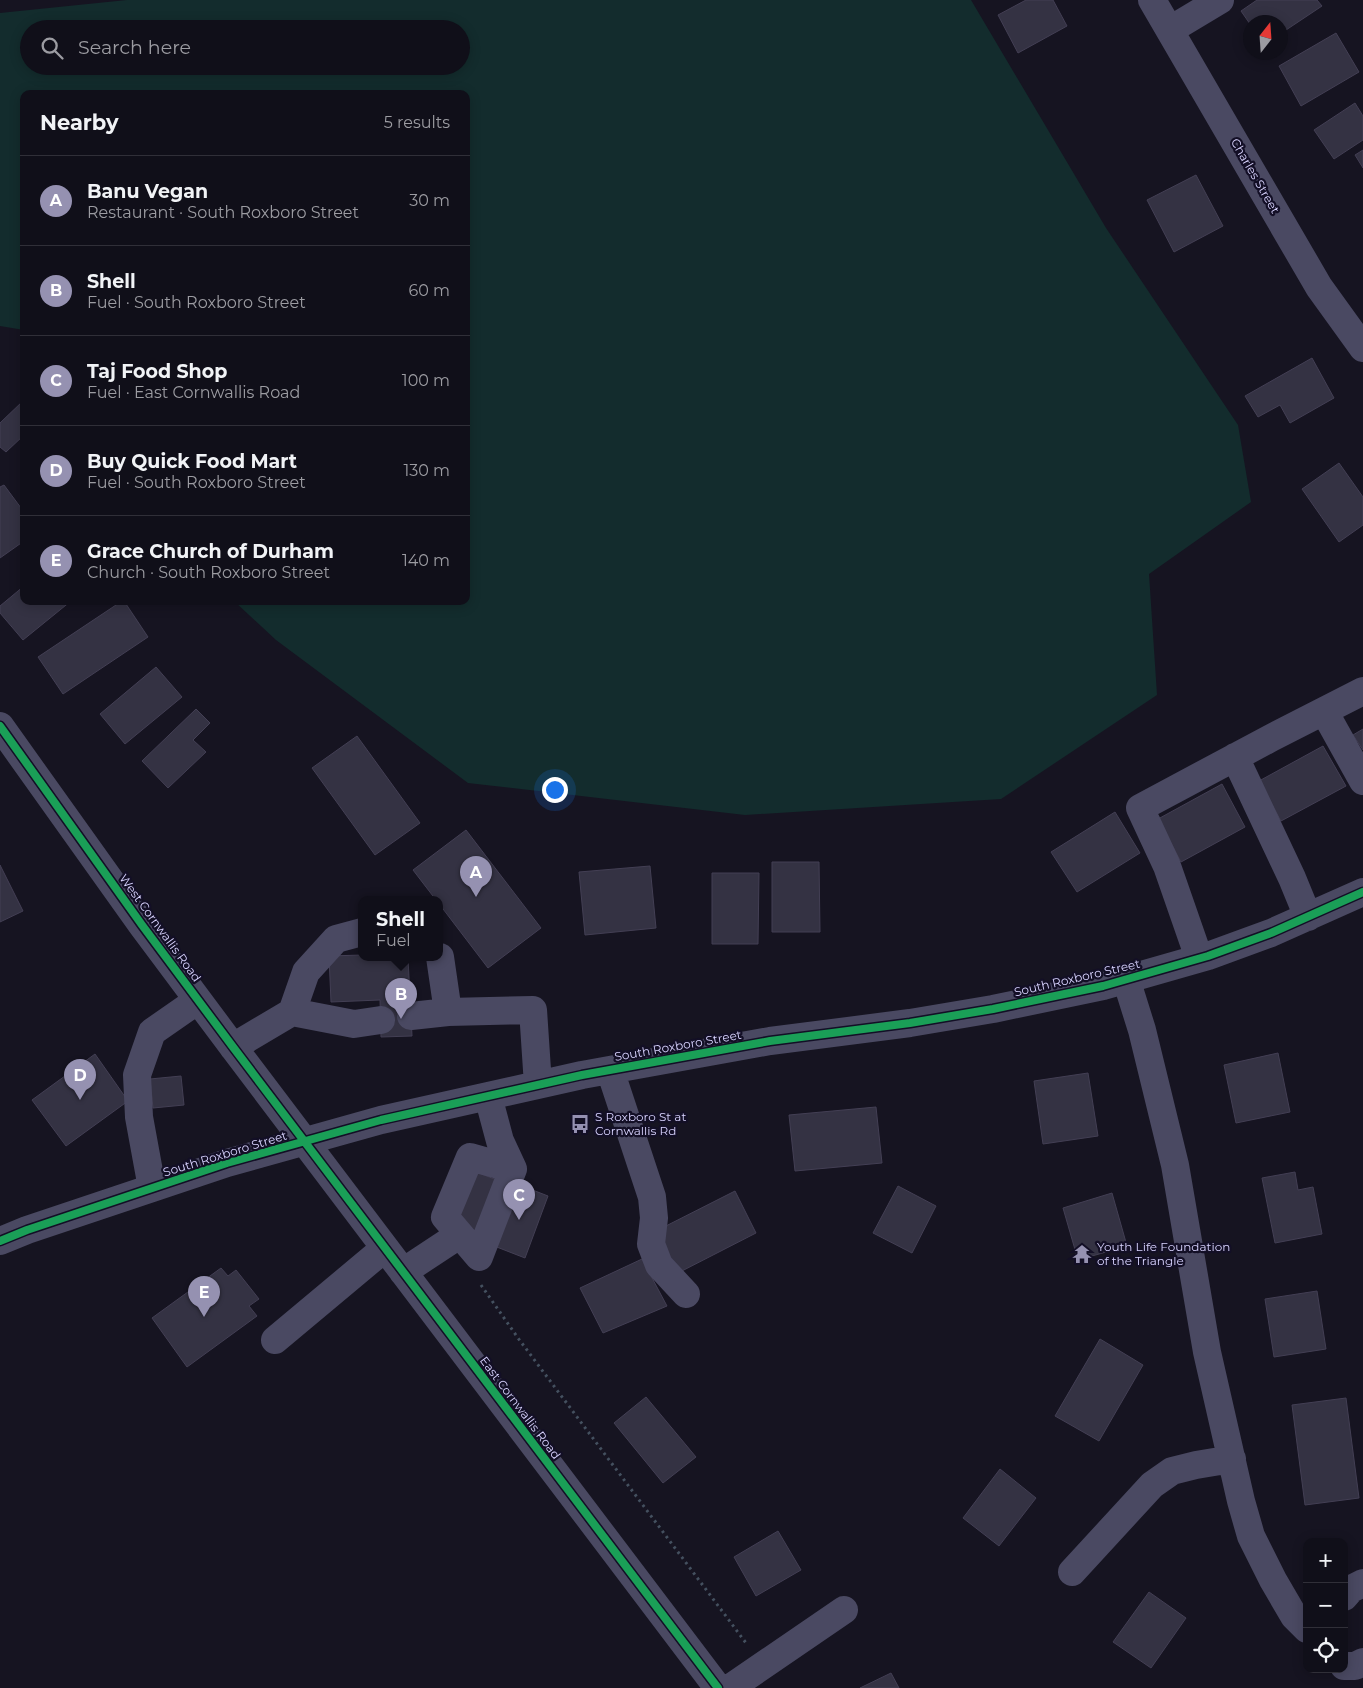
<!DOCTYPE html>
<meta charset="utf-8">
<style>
:root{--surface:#100f19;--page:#191822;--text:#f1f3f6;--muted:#9c9ca2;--line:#302f38;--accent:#9591b1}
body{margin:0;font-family:Montserrat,sans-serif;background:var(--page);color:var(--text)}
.controls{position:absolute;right:15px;bottom:15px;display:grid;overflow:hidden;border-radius:10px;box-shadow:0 2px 12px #0003}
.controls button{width:45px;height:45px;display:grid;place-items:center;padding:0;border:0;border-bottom:1px solid var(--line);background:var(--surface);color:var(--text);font:25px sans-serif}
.compass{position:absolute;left:1243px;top:15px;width:45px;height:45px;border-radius:50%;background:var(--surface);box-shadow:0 2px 12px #0003;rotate:17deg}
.you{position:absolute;left:554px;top:789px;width:18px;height:18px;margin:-12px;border:4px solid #fff;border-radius:50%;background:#1a73e8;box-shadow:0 0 0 8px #1a73e833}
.badge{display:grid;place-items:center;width:32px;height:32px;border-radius:50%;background:var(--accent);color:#fff;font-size:16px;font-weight:700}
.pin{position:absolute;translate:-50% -41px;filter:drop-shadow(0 1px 2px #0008)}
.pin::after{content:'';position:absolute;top:26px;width:18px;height:15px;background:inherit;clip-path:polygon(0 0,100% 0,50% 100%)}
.popup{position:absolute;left:358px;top:896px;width:85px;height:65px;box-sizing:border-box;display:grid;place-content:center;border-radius:10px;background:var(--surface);filter:drop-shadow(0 1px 4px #0005);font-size:16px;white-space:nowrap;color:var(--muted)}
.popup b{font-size:19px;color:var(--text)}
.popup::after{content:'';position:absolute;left:50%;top:100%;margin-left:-10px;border:10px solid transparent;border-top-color:var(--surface)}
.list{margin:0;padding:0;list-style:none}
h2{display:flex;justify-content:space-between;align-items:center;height:65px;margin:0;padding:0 20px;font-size:21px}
h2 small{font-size:16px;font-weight:400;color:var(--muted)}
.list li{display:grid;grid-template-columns:32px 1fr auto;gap:15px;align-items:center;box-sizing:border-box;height:90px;padding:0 20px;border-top:1px solid var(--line)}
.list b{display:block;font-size:19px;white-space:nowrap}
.list p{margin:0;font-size:16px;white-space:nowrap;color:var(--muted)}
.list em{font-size:16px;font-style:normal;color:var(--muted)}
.icon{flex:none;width:28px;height:28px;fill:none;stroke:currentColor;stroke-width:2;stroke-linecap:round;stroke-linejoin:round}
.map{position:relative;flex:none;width:1363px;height:1688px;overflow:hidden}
.search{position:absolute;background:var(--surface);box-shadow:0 2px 12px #0003;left:20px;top:20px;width:450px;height:55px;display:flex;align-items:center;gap:12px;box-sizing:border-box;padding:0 18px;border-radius:28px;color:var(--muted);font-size:19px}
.panel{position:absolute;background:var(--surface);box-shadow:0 2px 12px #0003;left:20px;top:90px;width:450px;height:515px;border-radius:10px}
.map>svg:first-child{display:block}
.green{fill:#132c2d;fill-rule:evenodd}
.building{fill:#343243;stroke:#433f54}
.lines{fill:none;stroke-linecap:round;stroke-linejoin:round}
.path{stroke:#44505f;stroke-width:3;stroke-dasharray:2.5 4;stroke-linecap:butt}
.minor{stroke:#4a4962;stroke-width:28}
.cycleway-casing{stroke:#130f26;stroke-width:11}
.cycleway{stroke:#1a9f57;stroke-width:8}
.labels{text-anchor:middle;stroke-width:4.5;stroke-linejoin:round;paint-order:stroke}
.street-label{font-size:12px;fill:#d9d4ff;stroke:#130f26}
.poi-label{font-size:12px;fill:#d9d4ff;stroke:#130f26;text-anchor:start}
</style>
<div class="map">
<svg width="1363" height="1688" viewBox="0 0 1363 1688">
<rect width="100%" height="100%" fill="#161421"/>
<path class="green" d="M127,0H971L1106,228L1238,425L1251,502L1149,574L1157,695L1001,799L745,815L468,783L276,640L234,601H466V94H24V330L0,326V13ZM29,29H461V66H29Z"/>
<path class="building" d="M1026,0H1053L1067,26L1018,53L998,15Z
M1257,0H1317L1322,6L1280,34V22H1250V24L1241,11Z
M1336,33L1359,72L1301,106L1279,66Z
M1355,103L1363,116V140L1334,159L1314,130Z
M1363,150V168L1355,155Z
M1196,175L1223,226L1174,252L1147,200Z
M1312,358L1334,398L1290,423L1280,405L1258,417L1245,396Z
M24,400V435L6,452L0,447V423Z
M1339,463L1363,497V525L1339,542L1302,489Z
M4,485L24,512V541L0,558V487Z
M24,586V601H71L23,640L0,613V606Z
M122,601H124L148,637L63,694L38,657Z
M156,667L182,697L125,744L100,714Z
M196,709L210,723L193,740L206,752L168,788L142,761Z
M1363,729V750L1353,735Z
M357,736L420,823L375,855L312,768Z
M1323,746L1346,786L1281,821L1259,781Z
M1222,784L1245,827L1181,862L1158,819Z
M1115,812L1140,853L1077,892L1051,852Z
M466,830L541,928L488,968L440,905V900H436L413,870Z
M772,862H819L820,932H772Z
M0,865L23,911L0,922Z
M650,866L656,928L585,935L579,872Z
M712,873H759L758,944H712Z
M362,955V958H408L412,1036L381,1037L380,1000L331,1002L329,956Z
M1278,1053L1290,1112L1236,1123L1224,1065Z
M95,1054L128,1101L66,1146L32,1100Z
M1088,1073L1098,1136L1043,1144L1034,1081Z
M181,1076L184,1105L153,1108L150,1079Z
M876,1107L882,1163L795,1171L789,1115Z
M474,1171L502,1182L484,1234L456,1224Z
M1295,1172L1298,1190L1313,1187L1322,1234L1275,1243L1262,1178Z
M512,1182L548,1196L525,1258L489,1244Z
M898,1186L936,1206L912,1253L873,1233Z
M735,1191L756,1233L676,1274L654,1232Z
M1112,1193L1127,1246L1078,1260L1063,1208Z
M642,1259L667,1306L603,1333L580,1288Z
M221,1268L228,1276L236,1270L259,1299L249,1306L257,1316L187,1367L152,1318Z
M1317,1291L1326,1349L1274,1357L1265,1299Z
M1100,1339L1143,1365L1099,1441L1055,1416Z
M646,1397L696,1457L663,1483L614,1423Z
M1346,1398L1359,1498L1305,1505L1292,1405Z
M1000,1469L1036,1498L999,1546L963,1518Z
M778,1531L801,1570L756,1596L734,1557Z
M1149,1592L1186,1618L1151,1668L1113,1642Z
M891,1673L899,1688H860Z"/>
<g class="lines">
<path class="path" d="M481,1285L518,1338L746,1643"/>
<path class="minor" d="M1152,0L1319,287L1363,348
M1170,30L1220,0
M1324,711L1363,781
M0,726L142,925L233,1047L718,1688
M1235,757L1292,878L1308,917
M440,957L448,1012L533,1010L538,1085
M1199,958L1167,866L1140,808L1271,738L1363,691
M1126,979L1142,1030L1175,1165L1207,1352L1241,1501L1251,1536L1273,1580L1294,1616L1307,1629
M292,1012L354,1024L381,1020
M411,1016L448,1012
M233,1047L292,1012L306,972L336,939L362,932
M610,1070L652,1197L654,1218L651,1244L659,1265L686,1294
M488,1096L500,1141L513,1169L479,1257L445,1217L470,1157L513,1169
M152,1188L139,1117L137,1075L152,1032L198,1000
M0,1241L27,1230L227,1163L381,1120L582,1075L770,1041L910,1023L993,1009L1103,986L1208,956L1271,933L1363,892
M403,1272L459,1235
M275,1340L385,1248
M1072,1572L1152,1485L1172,1471L1196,1465L1232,1459
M1344,1597L1351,1589L1363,1583
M1344,1666H1355L1363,1662
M730,1688L844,1610"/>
<g class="cycleway-casing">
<path id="cycleway" d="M0,726L142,925L233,1047L718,1688
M0,1241L27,1230L227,1163L381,1120L582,1075L770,1041L910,1023L993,1009L1103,986L1208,956L1271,933L1363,892"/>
</g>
<use href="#cycleway" class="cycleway"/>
</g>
<defs>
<g id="bus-bare" transform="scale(1.5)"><path d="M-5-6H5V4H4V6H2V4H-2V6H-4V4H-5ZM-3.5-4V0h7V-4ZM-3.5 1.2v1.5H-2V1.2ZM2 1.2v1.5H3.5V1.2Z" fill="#9591b1" stroke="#130f26" stroke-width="2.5" paint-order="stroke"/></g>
<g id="temple-bare" transform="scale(1.5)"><path d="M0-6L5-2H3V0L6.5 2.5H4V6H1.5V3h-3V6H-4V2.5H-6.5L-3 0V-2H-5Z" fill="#9591b1" stroke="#130f26" stroke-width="2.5" paint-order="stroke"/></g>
</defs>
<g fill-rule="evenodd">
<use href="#bus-bare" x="580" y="1124"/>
<use href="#temple-bare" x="1082" y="1254"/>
</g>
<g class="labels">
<g class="street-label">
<text transform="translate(1255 176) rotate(60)" y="4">Charles Street</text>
<text transform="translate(160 928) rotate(54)" y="4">West Cornwallis Road</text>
<text transform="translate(1077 978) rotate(-13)" y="4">South Roxboro Street</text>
<text transform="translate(678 1046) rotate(-10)" y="4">South Roxboro Street</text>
<text transform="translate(225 1154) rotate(-17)" y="4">South Roxboro Street</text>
<text transform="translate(520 1408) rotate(53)" y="4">East Cornwallis Road</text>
</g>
<g class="poi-label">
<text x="595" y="1121">S Roxboro St at<tspan x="595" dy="14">Cornwallis Rd</tspan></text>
<text x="1097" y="1251">Youth Life Foundation<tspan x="1097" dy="14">of the Triangle</tspan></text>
</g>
</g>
</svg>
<div class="controls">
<button>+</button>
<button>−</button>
<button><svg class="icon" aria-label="locate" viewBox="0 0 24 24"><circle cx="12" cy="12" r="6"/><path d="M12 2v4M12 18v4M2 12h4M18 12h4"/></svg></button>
</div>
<svg class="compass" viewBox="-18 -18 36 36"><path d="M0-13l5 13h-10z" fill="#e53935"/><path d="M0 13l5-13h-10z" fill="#9c9ca2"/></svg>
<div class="you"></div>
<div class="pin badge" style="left:476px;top:897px">A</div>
<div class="pin badge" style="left:401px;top:1019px">B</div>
<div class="popup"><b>Shell</b>Fuel</div>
<div class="pin badge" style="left:519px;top:1220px">C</div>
<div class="pin badge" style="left:80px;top:1100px">D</div>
<div class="pin badge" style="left:204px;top:1317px">E</div>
<div class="search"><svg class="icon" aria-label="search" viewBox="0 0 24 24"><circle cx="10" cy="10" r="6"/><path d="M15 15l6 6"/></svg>Search here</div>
<section class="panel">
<h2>Nearby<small>5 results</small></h2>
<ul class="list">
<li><span class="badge">A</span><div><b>Banu Vegan</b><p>Restaurant · South Roxboro Street</p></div><em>30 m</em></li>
<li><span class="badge">B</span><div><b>Shell</b><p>Fuel · South Roxboro Street</p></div><em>60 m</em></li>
<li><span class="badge">C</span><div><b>Taj Food Shop</b><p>Fuel · East Cornwallis Road</p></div><em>100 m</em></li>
<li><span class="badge">D</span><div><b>Buy Quick Food Mart</b><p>Fuel · South Roxboro Street</p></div><em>130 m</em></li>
<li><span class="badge">E</span><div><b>Grace Church of Durham</b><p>Church · South Roxboro Street</p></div><em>140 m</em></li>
</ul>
</section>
</div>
